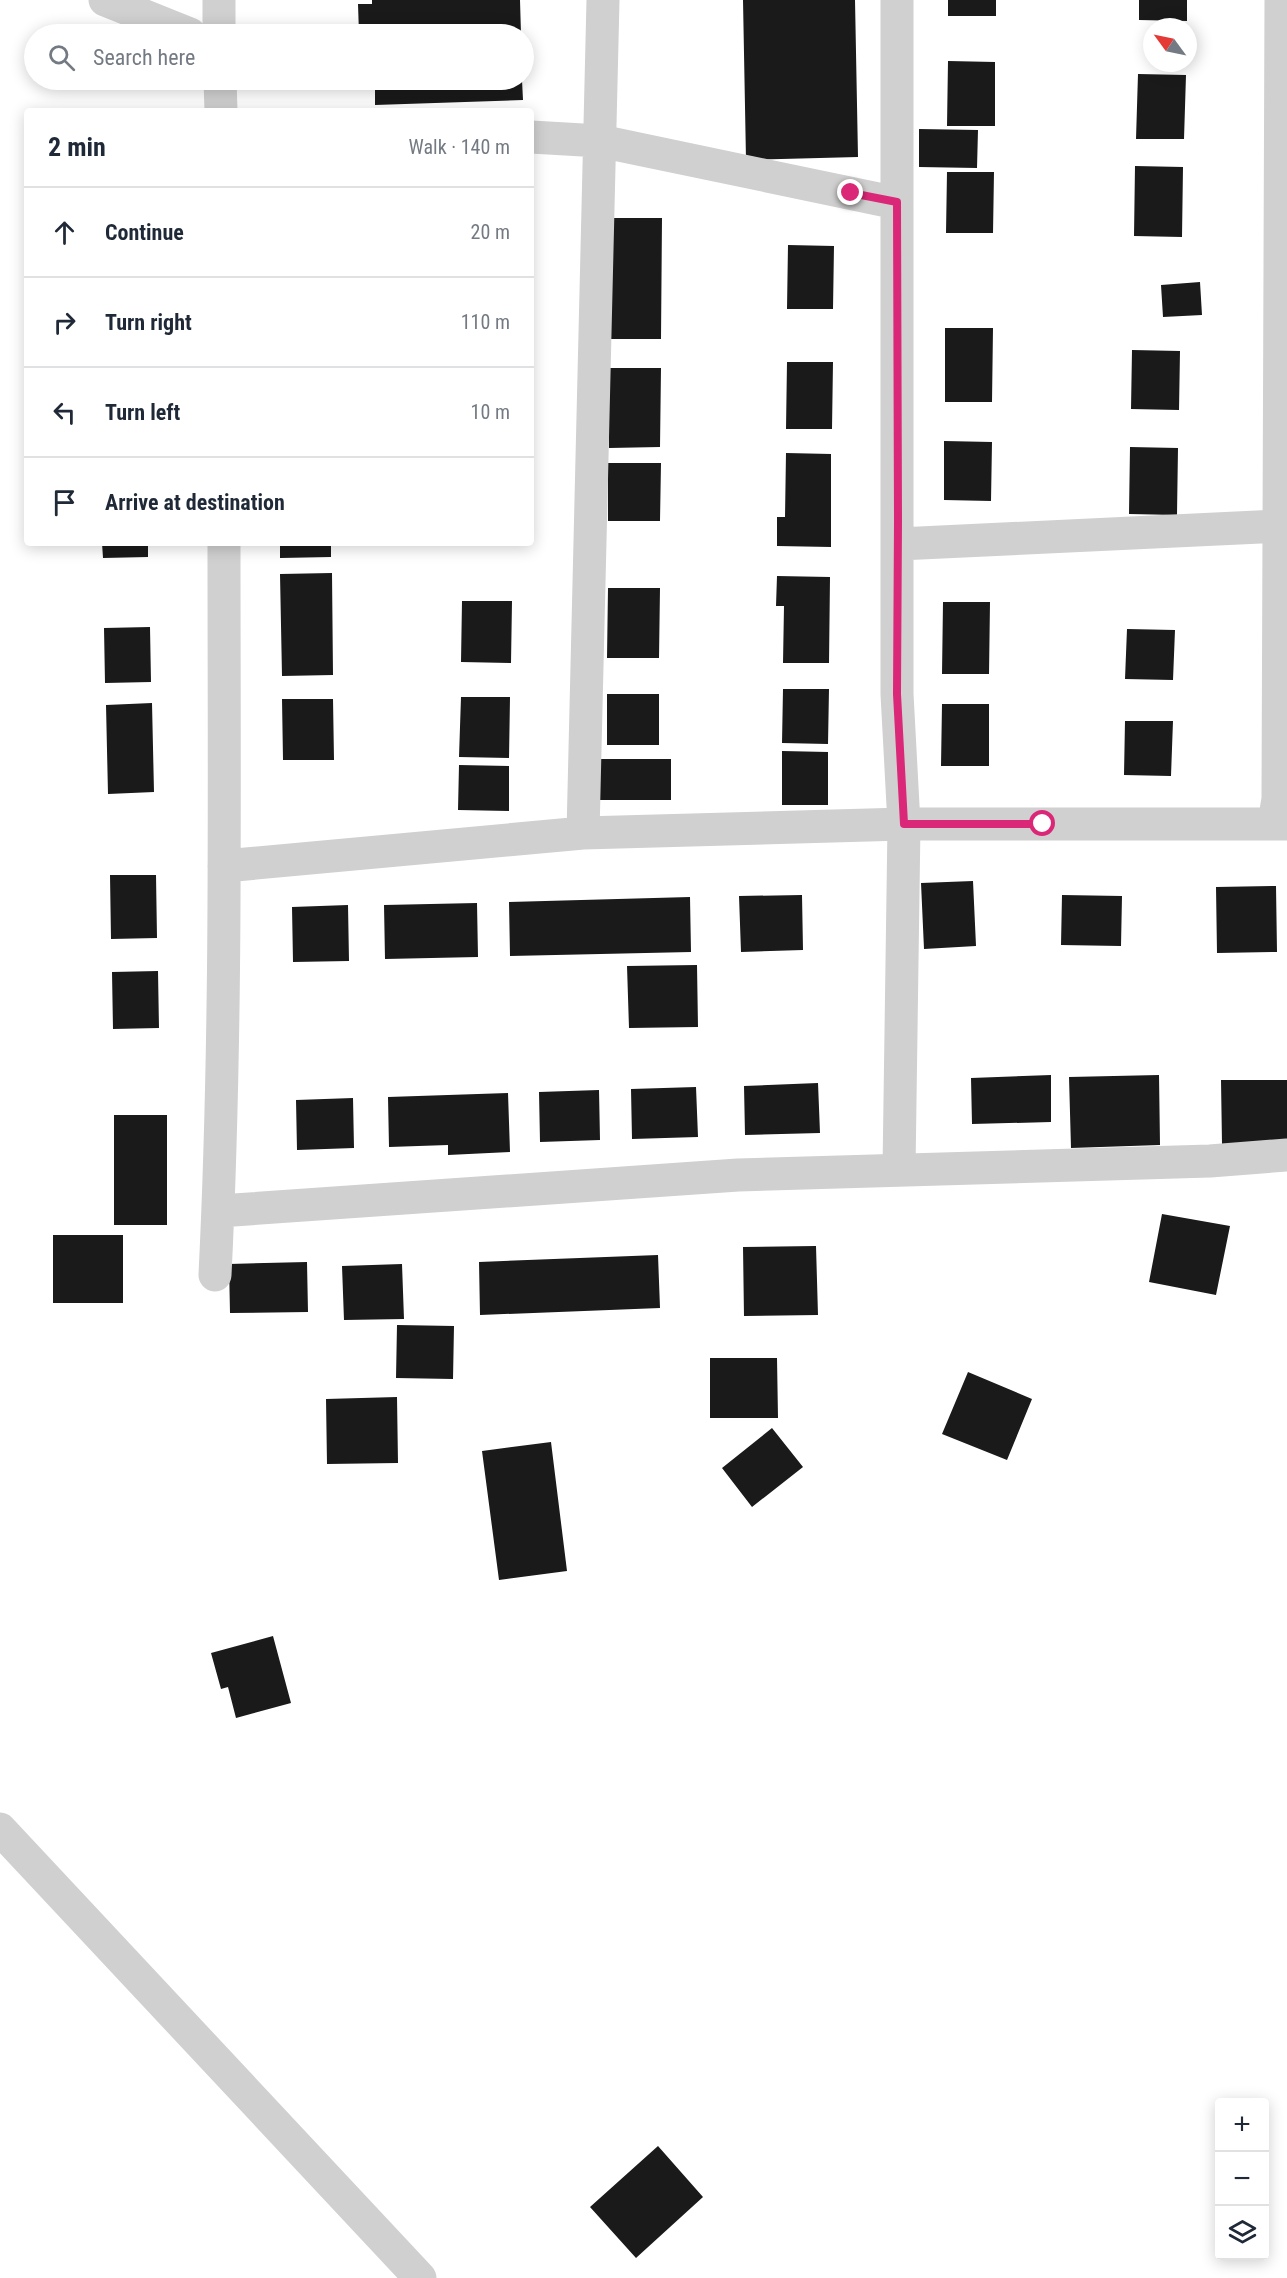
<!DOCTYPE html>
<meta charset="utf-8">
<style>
:root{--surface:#fff;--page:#f2f2f3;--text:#1f2937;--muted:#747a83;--line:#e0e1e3}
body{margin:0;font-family:"Roboto Condensed",sans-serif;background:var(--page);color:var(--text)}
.controls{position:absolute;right:18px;bottom:18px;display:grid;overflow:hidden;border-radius:6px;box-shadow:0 3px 15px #0003}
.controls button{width:54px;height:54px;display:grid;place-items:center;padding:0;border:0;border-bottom:2px solid var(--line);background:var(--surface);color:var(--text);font:30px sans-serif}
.compass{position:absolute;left:1143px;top:18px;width:54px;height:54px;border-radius:50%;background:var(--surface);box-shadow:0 3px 15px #0003;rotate:303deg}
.stop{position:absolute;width:18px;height:18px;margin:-14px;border:4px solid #db2777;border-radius:50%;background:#fff}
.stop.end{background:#db2777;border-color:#fff;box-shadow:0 2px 6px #0008}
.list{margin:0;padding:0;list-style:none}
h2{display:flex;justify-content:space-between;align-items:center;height:78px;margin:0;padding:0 24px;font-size:26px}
h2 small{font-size:20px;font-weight:400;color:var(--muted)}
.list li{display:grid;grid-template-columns:39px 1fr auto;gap:18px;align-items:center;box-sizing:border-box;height:90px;padding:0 24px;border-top:2px solid var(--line)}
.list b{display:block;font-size:22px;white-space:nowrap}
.list em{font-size:20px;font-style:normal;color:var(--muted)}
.icon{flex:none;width:33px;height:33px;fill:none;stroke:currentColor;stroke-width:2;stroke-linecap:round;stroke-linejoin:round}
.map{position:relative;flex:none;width:1287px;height:2278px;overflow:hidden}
.search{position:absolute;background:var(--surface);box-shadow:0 3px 15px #0003;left:24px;top:24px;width:510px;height:66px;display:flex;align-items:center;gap:15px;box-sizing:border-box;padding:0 21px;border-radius:33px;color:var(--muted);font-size:22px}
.panel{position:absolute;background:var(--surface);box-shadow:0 3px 15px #0003;left:24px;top:108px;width:510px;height:438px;border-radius:6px}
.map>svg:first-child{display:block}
.building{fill:#1a1a1a}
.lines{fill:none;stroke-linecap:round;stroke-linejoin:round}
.street{stroke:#d0d0d0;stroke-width:33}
.route{stroke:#db2777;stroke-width:8}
</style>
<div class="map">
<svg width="1287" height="2278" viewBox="0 0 1287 2278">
<rect width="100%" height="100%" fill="#fff"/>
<path class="building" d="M372,0H520L521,34H359L358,4H372Z
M743,0H855L858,157L746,160Z
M948,0H996V16H948Z
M1139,0H1187V21L1139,20Z
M948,61L995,62V126H947Z
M1138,74L1186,75L1184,139H1136Z
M375,80H522L523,100L375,105Z
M919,129L978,130L977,168L919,167Z
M1135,166L1183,167L1182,237L1134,236Z
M947,172H994L993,233H946Z
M610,218H662L661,339H609Z
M788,245L834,246L833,309H787Z
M1200,282L1202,315L1163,317L1161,285Z
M945,328H993L992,402H945Z
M1132,350L1180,351L1179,410L1131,409Z
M787,362H833L832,429H786Z
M609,368H661L660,447L609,448Z
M944,441L992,442L991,501L944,500Z
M1130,447L1178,448L1177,515L1129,514Z
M786,453L831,454V547L777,546V517H785Z
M608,463H661L660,521H608Z
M102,543H148V557L103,558Z
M280,543H331V557L280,558Z
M332,573L333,675L282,676L280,574Z
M777,576L830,577L829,663H783L784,606H776Z
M608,588H660L659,658H607Z
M462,601H512L511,663L461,662Z
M943,602H990L989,674H942Z
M150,627L151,682L105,683L104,628Z
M1127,629L1175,630L1173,680L1125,679Z
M783,689H829L828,744L782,743Z
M607,694H659V745H607Z
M461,697H510L509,758L459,757Z
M282,699H333L334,760H283Z
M152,703L154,792L108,794L106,705Z
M942,704H989V766H941Z
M1125,721H1173L1171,776L1124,775Z
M782,751L828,752V805H782Z
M596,759H671V800H596Z
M459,765L509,766V811L458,810Z
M110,875H156L157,938L111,939Z
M973,881L976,946L924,949L921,883Z
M1276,886L1277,952L1217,953L1216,887Z
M802,895L803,950L741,952L739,896Z
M1062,895L1122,896L1121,946L1061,945Z
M690,897L691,952L510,956L509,902Z
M477,903L478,957L385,959L384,905Z
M348,905L349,961L293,962L292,907Z
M697,965L698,1027L629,1028L627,966Z
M158,971L159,1028L113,1029L112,972Z
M1051,1075V1122L972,1124L971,1078Z
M1159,1075L1160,1145L1071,1148L1069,1077Z
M1221,1080H1287V1143L1222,1144Z
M818,1083L820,1133L745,1135L744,1086Z
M696,1087L698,1137L632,1139L631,1089Z
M599,1090L600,1140L540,1142L539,1092Z
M508,1093L510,1152L448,1155V1145L389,1147L388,1097Z
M353,1098L354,1148L297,1150L296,1100Z
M114,1115H167V1225H114Z
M1162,1214L1230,1226L1216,1295L1149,1282Z
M53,1235H123V1303H53Z
M816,1246L818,1315L744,1316L743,1247Z
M658,1255L660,1308L480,1315L479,1262Z
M307,1262L308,1312L230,1313L229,1264Z
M402,1264L404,1319L344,1320L342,1266Z
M397,1325L454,1326L453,1379L396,1378Z
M710,1358H777L778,1418H710Z
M968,1372L1032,1399L1007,1460L942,1434Z
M397,1397L398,1463L327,1464L326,1399Z
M772,1428L803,1467L752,1507L722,1468Z
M551,1442L567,1571L499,1580L482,1451Z
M273,1636L291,1703L236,1718L228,1687L221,1689L211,1653Z
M658,2146L703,2197L636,2258L590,2207Z"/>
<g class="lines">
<path class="street" d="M105,0L190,34
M219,0V34
M897,0V694L904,824L899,1170
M220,80L221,111
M531,137L600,141L897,203
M899,544L1280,526
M1274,823L1278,799L1281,0
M583,833L603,0
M224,866L583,833L904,824H1287
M219,1211L738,1175L1210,1161L1287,1155
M215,1275C227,1031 224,787 224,543
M0,1829L420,2278"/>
</g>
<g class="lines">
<path class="route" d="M851,193L897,202L898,521L897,694L904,824H1043"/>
</g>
</svg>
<div class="controls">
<button>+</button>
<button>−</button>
<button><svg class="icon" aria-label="layers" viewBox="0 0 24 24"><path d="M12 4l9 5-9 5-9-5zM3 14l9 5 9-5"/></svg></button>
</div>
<svg class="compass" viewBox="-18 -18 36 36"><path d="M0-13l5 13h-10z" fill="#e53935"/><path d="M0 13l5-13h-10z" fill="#747a83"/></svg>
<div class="stop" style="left:1043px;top:824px"></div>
<div class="stop end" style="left:851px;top:193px"></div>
<div class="search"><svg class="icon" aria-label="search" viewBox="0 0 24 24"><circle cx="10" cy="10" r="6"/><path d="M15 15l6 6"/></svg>Search here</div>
<section class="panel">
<h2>2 min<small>Walk · 140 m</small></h2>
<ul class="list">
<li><svg class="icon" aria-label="ahead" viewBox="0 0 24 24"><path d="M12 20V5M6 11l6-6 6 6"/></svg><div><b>Continue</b></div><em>20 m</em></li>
<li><svg class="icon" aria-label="right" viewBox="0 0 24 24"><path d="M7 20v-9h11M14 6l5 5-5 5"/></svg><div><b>Turn right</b></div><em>110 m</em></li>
<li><svg class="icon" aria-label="left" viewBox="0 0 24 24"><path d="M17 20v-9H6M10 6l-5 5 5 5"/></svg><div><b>Turn left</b></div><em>10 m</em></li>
<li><svg class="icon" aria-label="arrive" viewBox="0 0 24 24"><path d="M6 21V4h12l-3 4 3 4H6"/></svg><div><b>Arrive at destination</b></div></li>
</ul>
</section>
</div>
